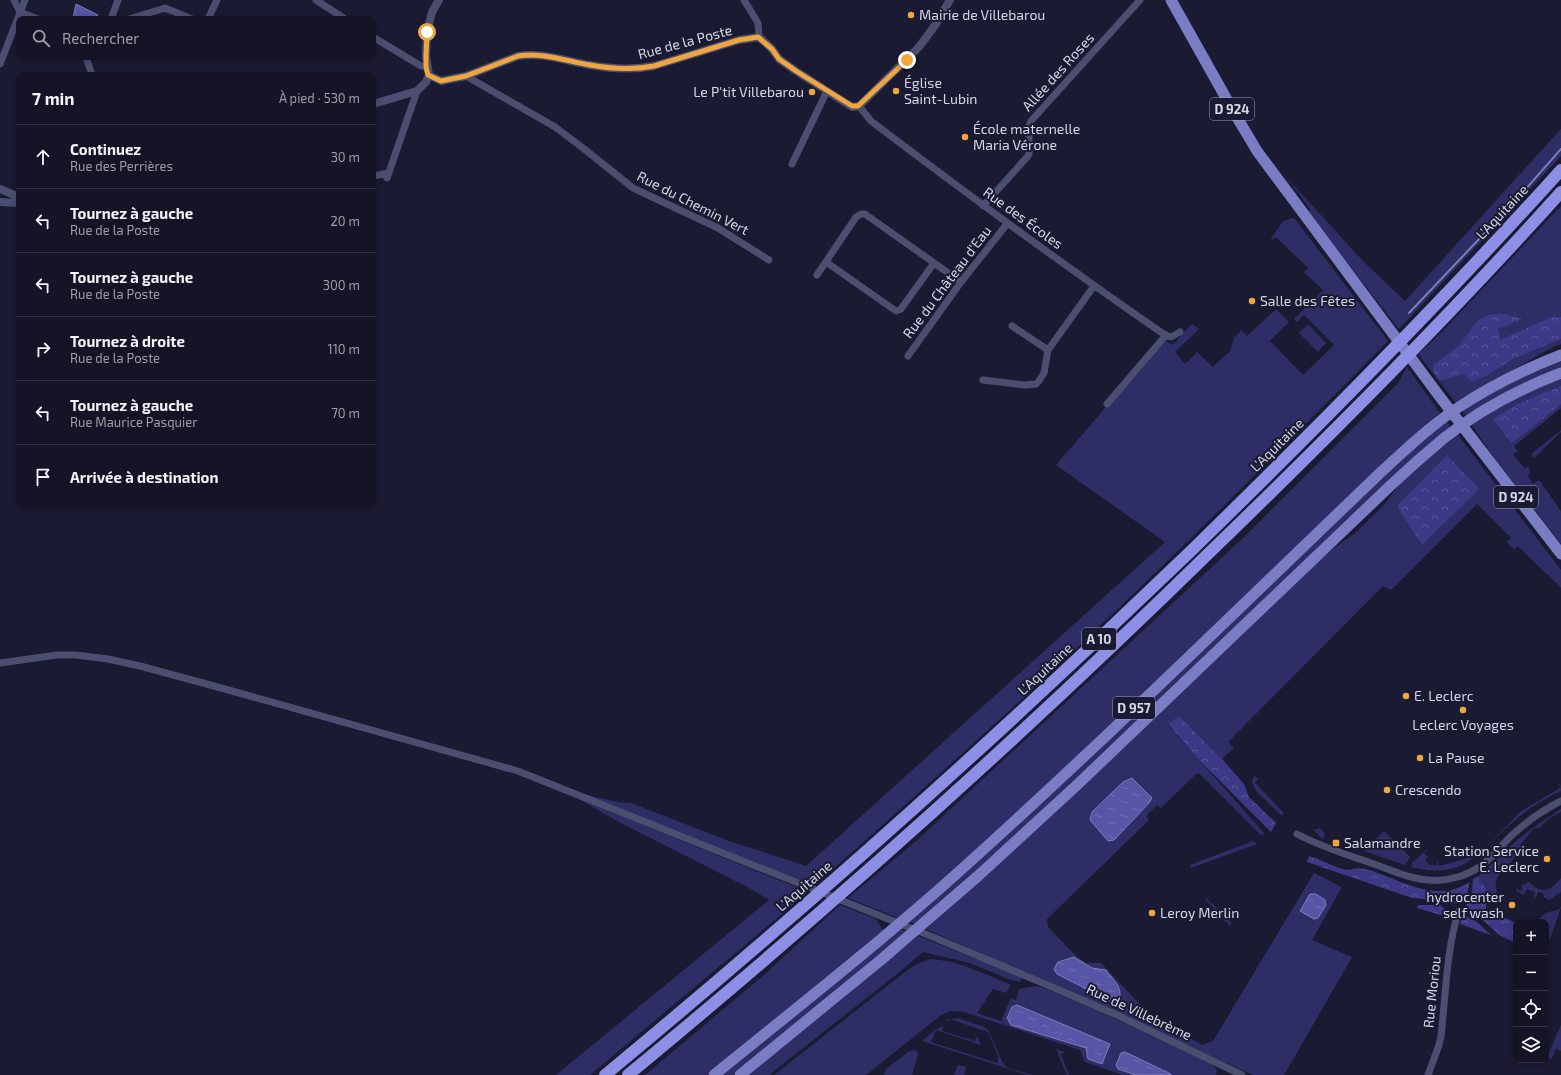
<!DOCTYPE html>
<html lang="fr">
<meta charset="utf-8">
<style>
:root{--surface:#141426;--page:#212132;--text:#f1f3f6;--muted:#9d9ea7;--line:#333343}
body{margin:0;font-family:"Exo 2",sans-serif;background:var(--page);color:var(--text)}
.controls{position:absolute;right:12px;bottom:12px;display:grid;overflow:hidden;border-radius:8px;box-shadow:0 2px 6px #0003}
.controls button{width:36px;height:36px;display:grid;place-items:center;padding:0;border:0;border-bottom:1px solid var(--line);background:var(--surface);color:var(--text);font:20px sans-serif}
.stop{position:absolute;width:12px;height:12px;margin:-9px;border:3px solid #f0a63f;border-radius:50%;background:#fff}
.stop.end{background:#f0a63f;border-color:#fff;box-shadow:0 1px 4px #0008}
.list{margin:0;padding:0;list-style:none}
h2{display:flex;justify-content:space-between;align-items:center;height:52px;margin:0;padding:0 16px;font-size:17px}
h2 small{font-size:13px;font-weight:400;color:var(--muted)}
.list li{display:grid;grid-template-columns:26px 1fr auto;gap:12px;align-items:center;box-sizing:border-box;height:64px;padding:0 16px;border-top:1px solid var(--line)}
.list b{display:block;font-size:15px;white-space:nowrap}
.list p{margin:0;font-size:13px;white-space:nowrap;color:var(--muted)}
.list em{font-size:13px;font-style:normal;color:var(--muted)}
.icon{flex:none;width:22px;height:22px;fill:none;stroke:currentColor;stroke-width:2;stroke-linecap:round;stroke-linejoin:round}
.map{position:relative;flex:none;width:1561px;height:1075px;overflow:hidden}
.search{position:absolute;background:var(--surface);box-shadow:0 2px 6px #0003;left:16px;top:16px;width:360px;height:44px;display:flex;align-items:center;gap:10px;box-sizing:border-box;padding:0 14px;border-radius:8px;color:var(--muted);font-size:15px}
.panel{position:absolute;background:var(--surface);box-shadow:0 2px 6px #0003;left:16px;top:72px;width:360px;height:436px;border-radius:8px}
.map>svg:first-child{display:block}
.grass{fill:#2f2d66}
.forest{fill:url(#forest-crowns)}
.water{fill:url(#water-ripples);stroke:#7c7cba}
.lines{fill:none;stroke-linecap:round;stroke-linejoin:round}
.stream{stroke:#7c7cba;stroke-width:2}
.minor{stroke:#4c4e70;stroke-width:7}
.tertiary{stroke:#4c4e70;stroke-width:8}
.primary{stroke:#7a7dc4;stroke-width:11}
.motorway{stroke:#8c8fe5;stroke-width:12}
.route{stroke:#f0a63f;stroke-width:5}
.poi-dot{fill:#f0a63f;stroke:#1a1b32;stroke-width:1.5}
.labels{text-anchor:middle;stroke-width:4;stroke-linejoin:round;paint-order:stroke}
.shield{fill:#1a1b32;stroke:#9d9fb1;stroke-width:1}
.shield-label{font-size:13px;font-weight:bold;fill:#d5d7e7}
.poi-label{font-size:14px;fill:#d5d7e7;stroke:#1a1b32;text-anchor:start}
.street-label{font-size:14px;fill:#d5d7e7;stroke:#1a1b32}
</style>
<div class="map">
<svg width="1561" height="1075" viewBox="0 0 1561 1075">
<defs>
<pattern id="forest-crowns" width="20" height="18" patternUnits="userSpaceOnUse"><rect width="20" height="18" fill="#3d3986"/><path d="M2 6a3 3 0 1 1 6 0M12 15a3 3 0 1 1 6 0" fill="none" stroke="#585597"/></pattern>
<pattern id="water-ripples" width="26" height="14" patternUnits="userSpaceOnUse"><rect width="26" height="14" fill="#5655a6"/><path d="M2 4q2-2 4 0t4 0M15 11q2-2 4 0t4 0" fill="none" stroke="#6d6db2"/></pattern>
</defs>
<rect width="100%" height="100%" fill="#1a1b32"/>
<path class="grass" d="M1561,129V156L1399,329L1309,214L1310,209L1287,178L1363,261L1405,301Z
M1561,206V317H1551L1501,339L1498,329L1523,319L1478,320L1458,346L1433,365L1440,381L1464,374L1488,375L1513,359L1561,339V344L1551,348L1456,403L1418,354L1438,336Z
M1292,218L1295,219L1388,341C1295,435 1202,529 1106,620C1011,711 913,798 815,885L789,876L582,794L618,802L631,803L729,841L806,866L1165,542L1056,465L1164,340L1173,345L1192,324L1199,329L1175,352L1185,364L1197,352L1213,367L1230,351L1234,338L1241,330L1247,336L1276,309L1289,322L1270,341L1303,375L1334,345L1304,315L1297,322L1294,319L1323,290L1304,272L1308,268L1276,237L1272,240L1271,239L1283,221Z
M1308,324L1326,343L1318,352L1299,333Z
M1561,359V368L1467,417L1462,411C1494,390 1526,374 1561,359Z
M1407,367L1440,413L1414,435L1364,481C1210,628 1059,778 898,918L848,898L915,842L1243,538L1398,383Z
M1561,379V408L1514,446L1518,451L1513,454L1525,469L1529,466L1530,474L1527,475L1533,484L1539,480L1561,511V544L1494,458L1472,425C1500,405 1529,391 1561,379Z
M1447,422L1451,427L976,872L917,925L908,921L1418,444Z
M1561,430V432L1534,458L1531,454Z
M1458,435L1561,570V588L1518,546L1514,549L1506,542L1511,538L1477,504L1391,590L1383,586L1228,742L1234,748L1222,759L1179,716L1168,725L1265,834L1261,835L1200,774H1196L1161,808L1157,805L1146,816L1149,820L1047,919L1048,927L1076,956L1086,963H1101L1151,1016L1202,1045L1213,1041L1314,873L1342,887L1312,940L1352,957L1284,1075H1253L926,929L1014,849L1323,556L1354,534L1384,505L1399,485L1426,460Z
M1254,775L1258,779L1255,783L1284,813L1282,816L1256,791L1252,782Z
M1560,783L1561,791C1546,798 1532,806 1519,817C1480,847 1469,882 1411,867L1412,863L1431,845L1424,853L1428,857L1425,860L1430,865H1437V860L1439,866L1465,859L1484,849L1520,812L1560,788L1559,784Z
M579,799L808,892L590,1075H556L769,900L753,890L617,821Z
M1561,809V812L1548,819L1540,828H1534L1521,844L1522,849L1497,878C1493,887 1499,889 1496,900L1486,901L1487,891L1483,884L1479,883L1477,877C1490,867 1501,855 1513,844C1528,830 1544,820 1561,809Z
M1319,828L1325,833L1323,840L1314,830Z
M1384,831L1410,857L1405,865L1364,851Z
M1253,841L1257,844L1191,868L1190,865Z
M1561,878V892L1549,900L1546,898H1544L1543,893L1538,892L1537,896L1534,898L1535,892L1527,889L1524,895L1516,891L1518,888L1519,891L1523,890L1521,886L1529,882C1542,895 1551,891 1561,878Z
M1204,898H1206L1231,923L1230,926Z
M840,905L876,919L883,930L707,1075H645L764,975Z
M1561,907L1550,939L1546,937V922L1538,921C1544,912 1548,912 1558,910Z
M900,929L908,932L733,1075H721Z
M918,936L1022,977L1020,982L1011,980L970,963L923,952L897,974L769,1075H748Z
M931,959C959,961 985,974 1011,985L1006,993L993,989L977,1013L1001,1021L1011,998L1016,1000L1019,989L1036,986L1044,988L1094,1009L1211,1063L1217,1070L1216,1075H1123L1085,1062L1080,1050L964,1012L951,1011L941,1015L866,1075H774L905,972L917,964Z
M958,1018L984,1027L988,1030L1003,1063L1008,1068L1032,1075H1028L922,1041L936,1029L943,1026L942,1031L975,1041L977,1036L981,1045L936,1030L931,1042L997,1063L999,1058L988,1032L950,1019L949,1022L946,1020Z
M1561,1025V1051L1556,1049L1551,1060L1547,1057Z
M1056,1049L1065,1052L1061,1054L1069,1075H1067Z
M914,1050L917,1052L918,1055L912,1075H884L886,1069L908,1052Z
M958,1065L966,1067L964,1075H954Z"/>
<path class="forest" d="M1506,314L1523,319L1498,329L1501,339L1551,317H1561V339L1513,359L1488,375L1472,382L1464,374L1440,381L1434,373L1433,365L1458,346L1478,320L1488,315Z
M1561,386V404L1512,443L1493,419L1519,403Z
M1447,455L1479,489L1422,545L1397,506Z
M1179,716L1222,759L1244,784L1249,797L1276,823L1271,832L1200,761L1168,724Z
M1309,856C1317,858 1341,870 1347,870C1354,869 1356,867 1365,869C1400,878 1434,905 1470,882L1467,894L1459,904L1445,901L1412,898L1307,862Z
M1477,877L1480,880L1479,883L1483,884L1487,891L1486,909L1516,923V943L1499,935L1482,919L1465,908L1472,893L1473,879Z
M1418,905H1440L1450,914L1451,918L1417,908Z
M1466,916L1477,922L1491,935L1460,924L1462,917Z"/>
<path class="water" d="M76,4L98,15L90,19H74L73,18Z
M1132,778L1152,798L1149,803L1114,840L1108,841L1090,820L1092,812L1123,782Z
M1310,894H1316L1325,900L1326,905L1318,918L1314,919L1300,911Z
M1074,957L1092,968L1106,970C1112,979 1125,989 1118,1000L1110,1001L1057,974L1054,969L1058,962Z
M1017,1005L1110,1044L1102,1064L1088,1059L1086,1048L1011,1025L1007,1018L1012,1007Z
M1125,1052L1171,1074V1075H1136L1118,1069L1116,1065L1121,1053Z"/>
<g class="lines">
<path class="stream" d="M1409,313L1517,199L1561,149"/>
<path class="minor" d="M14,0L20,12L38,19
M316,0L345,19
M744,0L758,23L759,37
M111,19L118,0
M129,19L165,8L192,19
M208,19L217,0
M373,37L421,66L426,67
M86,57L92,75
M0,64L25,0
M466,76L555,127L583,148L633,188L718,228L769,260
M859,106L871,121C967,194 1065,266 1165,335L1171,337L1180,332
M792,164L827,91
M373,176L389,173
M387,178L417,91
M983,206L1028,156L1029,154V126L1031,121L1140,0
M826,262L896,311L901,309L934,263
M817,275L856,217L861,214H865L961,282
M1012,326L1048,350
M908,356L961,282L1007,224
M983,380L1025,385L1036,384L1039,381L1044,373L1048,350L1094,286
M1107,404L1166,335
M0,663L57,655H76L108,659L140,666L214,686L518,771L933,937L1045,984L1119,1016L1242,1075
M1297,834C1321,847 1348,855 1374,864C1391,870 1410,879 1429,880C1447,882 1466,876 1481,866C1492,858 1501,846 1511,836C1526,822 1543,810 1561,801
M1428,1075L1439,1045L1441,1036C1446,994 1446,951 1459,910"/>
<path class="tertiary" d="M429,75L441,81L466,76L518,56C543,52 566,61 590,65C612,69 633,70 654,66L739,40L759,37L772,49L779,59L796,71L852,107L859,106L919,47L936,24L950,0
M373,104L417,91L426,82L429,75L426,56L427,32L432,12L439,0
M0,189L19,197
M0,202L19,203"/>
<path class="primary" d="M1171,0L1235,114L1257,151L1440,397L1561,554
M714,1075C798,1007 883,940 963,868C1105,740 1241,606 1379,474C1405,450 1430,426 1459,407C1491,386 1525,369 1561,355
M740,1075L882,959L978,876L1077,785L1390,486C1407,470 1425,454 1443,439C1478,411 1519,389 1561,373"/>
<path class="motorway" d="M605,1075C807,908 1003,732 1192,550C1318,427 1443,301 1561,170
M628,1075C829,909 1023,735 1209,553C1330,436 1449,317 1561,192"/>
</g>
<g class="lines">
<path class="route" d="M427,32L426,56V67L428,75L441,81L466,76L518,56C543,52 566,61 590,65C612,69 633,70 654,66L739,40L758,37L772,49L779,59L796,71L852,106H858L907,60"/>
</g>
<g class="poi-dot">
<circle cx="911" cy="15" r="4"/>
<circle cx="896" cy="91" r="4"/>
<circle cx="812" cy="92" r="4"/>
<circle cx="965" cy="137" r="4"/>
<circle cx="1252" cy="301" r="4"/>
<circle cx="1406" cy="696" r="4"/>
<circle cx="1463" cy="710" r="4"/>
<circle cx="1420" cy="758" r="4"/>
<circle cx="1387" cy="790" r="4"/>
<rect x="1332" y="839" width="8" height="8" rx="2"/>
<circle cx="1547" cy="859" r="4"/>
<circle cx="1512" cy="905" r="4"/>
<circle cx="1152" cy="913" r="4"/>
</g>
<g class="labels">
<g class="shield">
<rect x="1210" y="98" width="44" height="22" rx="3"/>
<rect x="1494" y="486" width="44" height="22" rx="3"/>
<rect x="1082" y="628" width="34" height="22" rx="3"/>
<rect x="1113" y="697" width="42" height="22" rx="3"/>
</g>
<g class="shield-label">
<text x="1232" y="114">D 924</text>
<text x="1516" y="502">D 924</text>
<text x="1099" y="644">A 10</text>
<text x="1134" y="713">D 957</text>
</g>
<g class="poi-label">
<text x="919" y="20">Mairie de Villebarou</text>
<text x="904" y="88">Église<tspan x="904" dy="16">Saint-Lubin</tspan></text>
<text x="804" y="97" text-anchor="end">Le P'tit Villebarou</text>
<text x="973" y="134">École maternelle<tspan x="973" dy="16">Maria Vérone</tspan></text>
<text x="1260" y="306">Salle des Fêtes</text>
<text x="1414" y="701">E. Leclerc</text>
<text x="1463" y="730" text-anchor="middle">Leclerc Voyages</text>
<text x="1428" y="763">La Pause</text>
<text x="1395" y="795">Crescendo</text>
<text x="1344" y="848">Salamandre</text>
<text x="1539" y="856" text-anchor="end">Station Service<tspan x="1539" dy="16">E. Leclerc</tspan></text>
<text x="1504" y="902" text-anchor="end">hydrocenter<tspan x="1504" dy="16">self wash</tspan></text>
<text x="1160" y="918">Leroy Merlin</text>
</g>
<g class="street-label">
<text transform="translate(685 42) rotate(-15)" y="5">Rue de la Poste</text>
<text transform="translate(1058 72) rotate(-48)" y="5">Allée des Roses</text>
<text transform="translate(693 203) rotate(27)" y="5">Rue du Chemin Vert</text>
<text transform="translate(1502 212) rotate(-47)" y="5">L'Aquitaine</text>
<text transform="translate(1023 218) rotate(36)" y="5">Rue des Écoles</text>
<text transform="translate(947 282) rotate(-53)" y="5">Rue du Château d'Eau</text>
<text transform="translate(1277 445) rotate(-45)" y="5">L'Aquitaine</text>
<text transform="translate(1045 669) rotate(-43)" y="5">L'Aquitaine</text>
<text transform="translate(804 886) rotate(-41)" y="5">L'Aquitaine</text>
<text transform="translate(1432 992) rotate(-84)" y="5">Rue Moriou</text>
<text transform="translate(1139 1012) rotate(25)" y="5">Rue de Villebrème</text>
</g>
</g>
</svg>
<div class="controls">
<button>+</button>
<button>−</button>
<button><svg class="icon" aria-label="locate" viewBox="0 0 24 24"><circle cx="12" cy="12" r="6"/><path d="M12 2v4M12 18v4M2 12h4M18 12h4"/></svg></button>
<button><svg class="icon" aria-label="layers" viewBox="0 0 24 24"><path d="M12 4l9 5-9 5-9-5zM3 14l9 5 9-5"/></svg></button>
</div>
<div class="stop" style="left:427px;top:32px"></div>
<div class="stop end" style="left:907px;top:60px"></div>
<div class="search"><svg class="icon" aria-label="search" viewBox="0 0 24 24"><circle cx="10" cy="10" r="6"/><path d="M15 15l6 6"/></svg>Rechercher</div>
<section class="panel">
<h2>7 min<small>À pied · 530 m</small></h2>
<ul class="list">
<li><svg class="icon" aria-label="ahead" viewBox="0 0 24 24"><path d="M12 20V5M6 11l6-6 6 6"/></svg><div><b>Continuez</b><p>Rue des Perrières</p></div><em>30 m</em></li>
<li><svg class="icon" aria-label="left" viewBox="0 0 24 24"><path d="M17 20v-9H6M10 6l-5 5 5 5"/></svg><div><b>Tournez à gauche</b><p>Rue de la Poste</p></div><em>20 m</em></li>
<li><svg class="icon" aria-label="left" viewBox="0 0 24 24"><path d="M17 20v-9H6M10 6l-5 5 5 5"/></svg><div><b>Tournez à gauche</b><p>Rue de la Poste</p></div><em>300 m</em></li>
<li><svg class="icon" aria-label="right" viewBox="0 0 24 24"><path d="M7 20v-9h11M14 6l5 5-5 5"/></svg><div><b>Tournez à droite</b><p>Rue de la Poste</p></div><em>110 m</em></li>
<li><svg class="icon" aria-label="left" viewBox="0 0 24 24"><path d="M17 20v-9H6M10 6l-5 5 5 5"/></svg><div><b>Tournez à gauche</b><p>Rue Maurice Pasquier</p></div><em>70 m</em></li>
<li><svg class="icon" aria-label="arrive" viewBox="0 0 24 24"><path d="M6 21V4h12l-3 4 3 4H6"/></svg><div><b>Arrivée à destination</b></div></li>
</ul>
</section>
</div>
